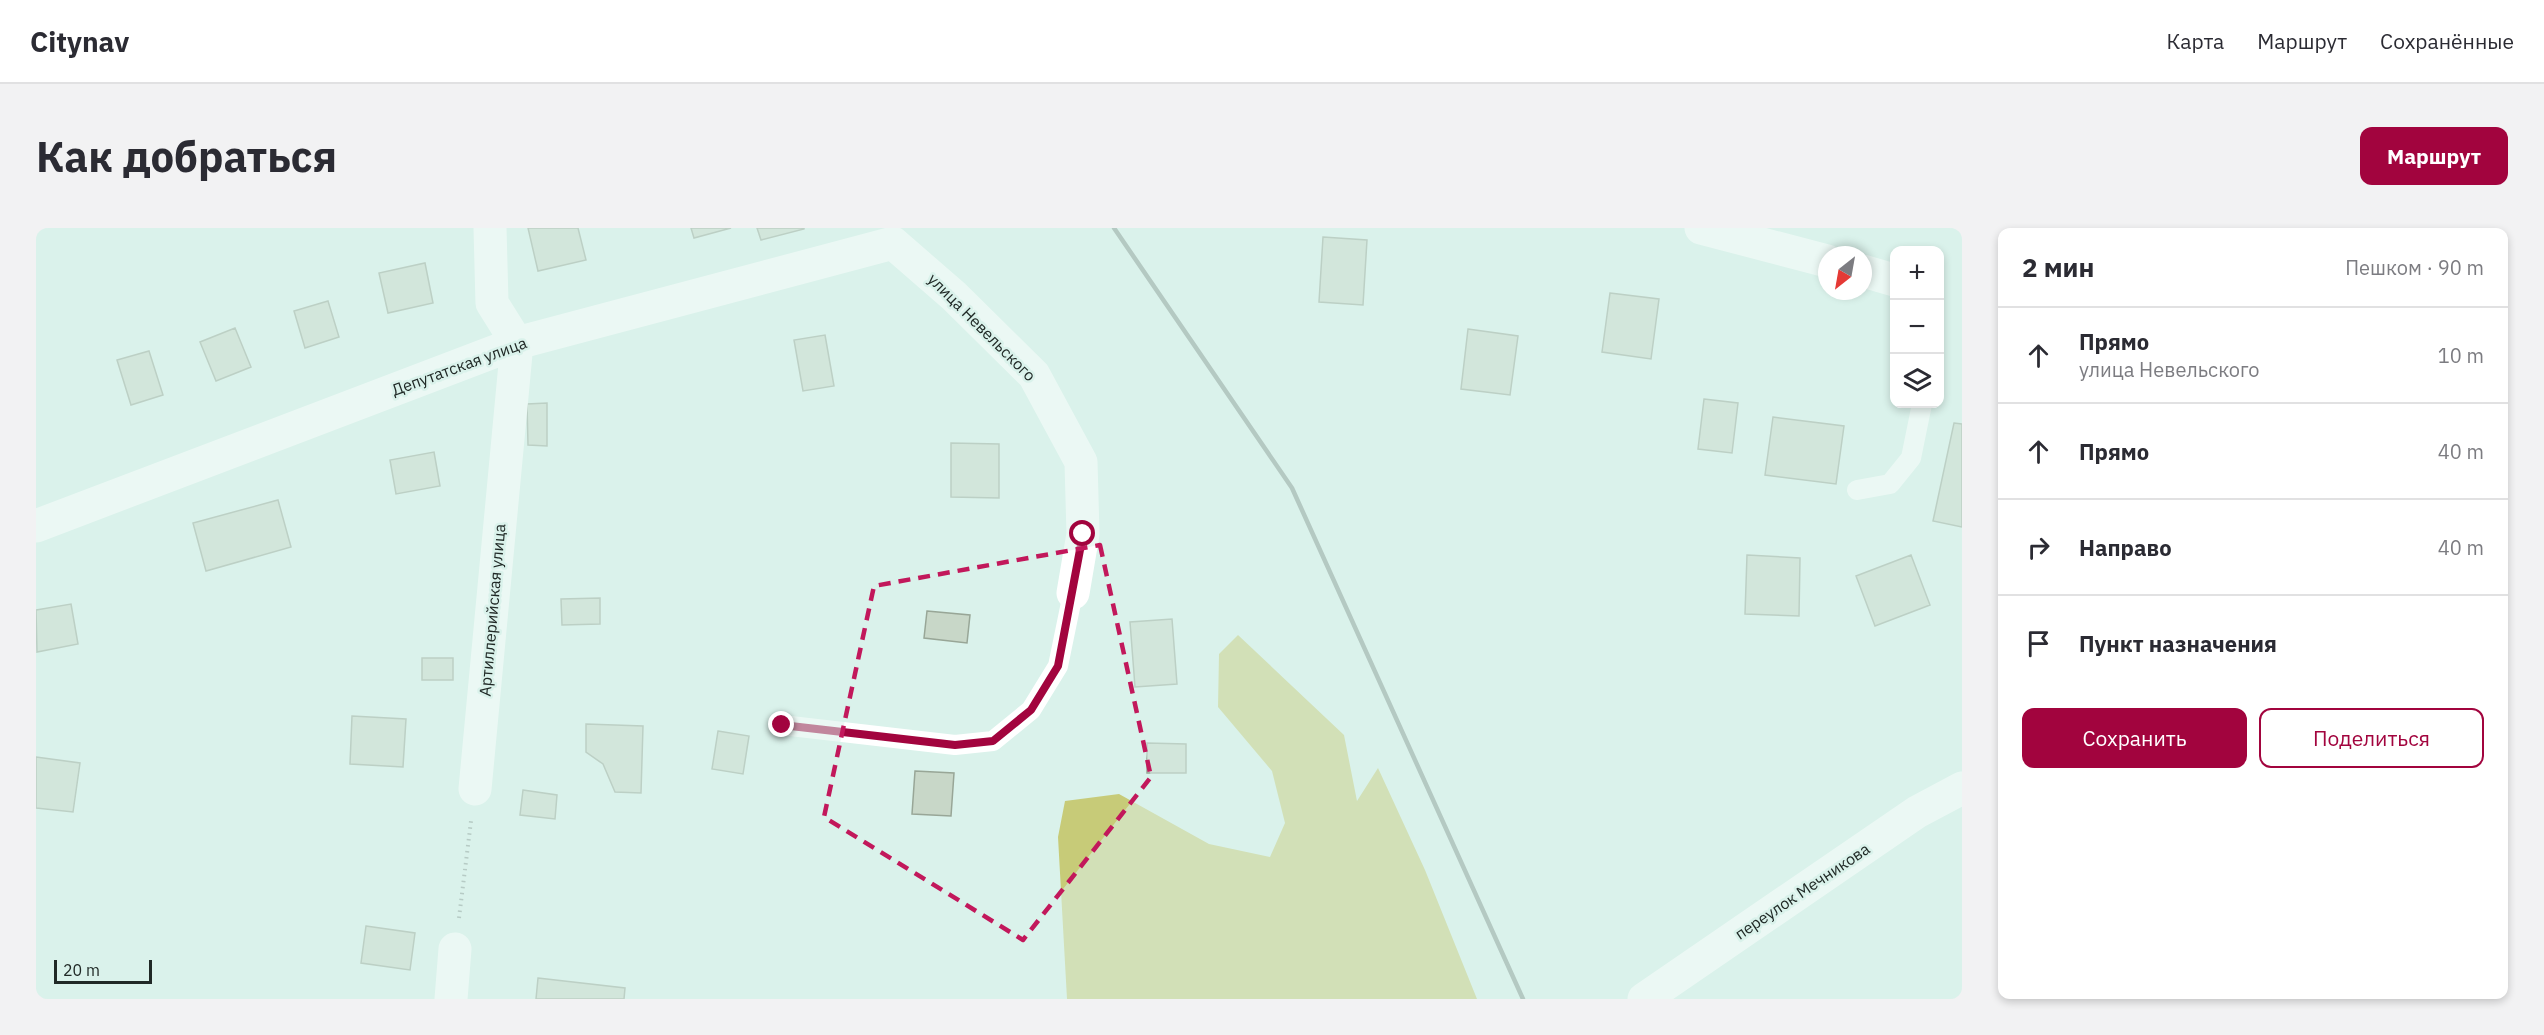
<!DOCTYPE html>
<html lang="ru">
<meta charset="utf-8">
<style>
:root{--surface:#fff;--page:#f2f2f3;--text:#2b2b33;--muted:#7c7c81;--line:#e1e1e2;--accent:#a2043e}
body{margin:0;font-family:"IBM Plex Sans",sans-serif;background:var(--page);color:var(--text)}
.controls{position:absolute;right:18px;top:18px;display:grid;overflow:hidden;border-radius:12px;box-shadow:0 3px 9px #0003}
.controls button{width:54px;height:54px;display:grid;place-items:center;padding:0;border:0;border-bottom:2px solid var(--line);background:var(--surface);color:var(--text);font:30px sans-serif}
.compass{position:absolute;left:1782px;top:18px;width:54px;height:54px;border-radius:50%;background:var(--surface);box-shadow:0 3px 9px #0003;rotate:211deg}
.scale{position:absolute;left:18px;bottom:15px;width:98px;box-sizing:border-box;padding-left:6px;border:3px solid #202926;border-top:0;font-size:16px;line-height:21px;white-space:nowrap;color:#202926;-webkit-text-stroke:4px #daf2eb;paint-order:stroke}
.stop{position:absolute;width:18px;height:18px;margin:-14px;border:4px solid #a2043e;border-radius:50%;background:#fff}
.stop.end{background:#a2043e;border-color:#fff;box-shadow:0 2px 6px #0008}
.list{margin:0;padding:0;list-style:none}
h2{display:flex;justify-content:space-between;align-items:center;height:78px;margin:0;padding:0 24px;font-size:26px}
h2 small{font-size:20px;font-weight:400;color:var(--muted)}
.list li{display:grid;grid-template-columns:39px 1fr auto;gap:18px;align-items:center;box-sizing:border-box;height:96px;padding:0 24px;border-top:2px solid var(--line)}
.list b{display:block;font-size:22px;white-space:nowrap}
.list p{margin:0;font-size:20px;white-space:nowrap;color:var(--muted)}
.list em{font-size:20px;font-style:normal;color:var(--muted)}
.actions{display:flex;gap:12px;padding:18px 24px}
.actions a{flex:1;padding:14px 0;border:2px solid var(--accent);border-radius:12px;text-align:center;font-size:21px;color:var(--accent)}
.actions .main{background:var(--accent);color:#fff}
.icon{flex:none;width:33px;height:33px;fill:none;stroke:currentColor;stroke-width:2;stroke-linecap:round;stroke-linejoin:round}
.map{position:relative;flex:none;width:1926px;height:771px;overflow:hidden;border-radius:12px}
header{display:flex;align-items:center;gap:36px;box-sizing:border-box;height:84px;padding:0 30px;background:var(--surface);border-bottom:2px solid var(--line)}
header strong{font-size:28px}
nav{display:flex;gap:33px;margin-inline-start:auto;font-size:21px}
.intro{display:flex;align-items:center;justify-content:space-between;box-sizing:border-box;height:144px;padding:0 36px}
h1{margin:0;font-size:42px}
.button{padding:15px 27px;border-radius:12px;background:var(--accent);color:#fff;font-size:21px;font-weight:700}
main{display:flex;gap:36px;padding:0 36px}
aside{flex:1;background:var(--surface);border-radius:12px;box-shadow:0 3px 9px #0003}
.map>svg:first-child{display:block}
.green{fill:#c7cb78}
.building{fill:#c8d7c8;stroke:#98a697;stroke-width:1.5}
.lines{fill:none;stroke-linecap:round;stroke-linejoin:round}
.path{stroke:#8b9c97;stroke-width:4;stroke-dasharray:1.5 4.5;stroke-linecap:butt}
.service{stroke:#fff;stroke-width:20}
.minor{stroke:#fff;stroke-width:33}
.rail{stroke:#859791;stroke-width:4.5}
.route{stroke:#a2043e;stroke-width:8}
.marked{fill:none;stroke:#c2185b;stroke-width:4.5;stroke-dasharray:12 8;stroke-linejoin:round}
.labels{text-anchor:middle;stroke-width:5;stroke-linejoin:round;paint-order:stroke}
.street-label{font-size:16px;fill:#202926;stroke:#daf2eb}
</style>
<header>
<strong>Citynav</strong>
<nav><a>Карта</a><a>Маршрут</a><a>Сохранённые</a></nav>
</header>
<div class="intro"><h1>Как добраться</h1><a class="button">Маршрут</a></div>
<main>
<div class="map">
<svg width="1926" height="771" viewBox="0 0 1926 771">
<rect width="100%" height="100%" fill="#daf2eb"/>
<path class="green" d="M1202,407L1308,507L1321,573L1342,540L1389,642L1441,771H1031L1022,609L1029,573L1083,566L1173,616L1234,629L1249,595L1236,543L1182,479L1183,426Z"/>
<path class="building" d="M492,0H542L550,32L502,43Z
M655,0H695L658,10Z
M721,0H768V1L725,12Z
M1287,9L1331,12L1327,77L1283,74Z
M389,35L397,75L352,85L343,45Z
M1574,65L1623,71L1615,131L1566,124Z
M292,73L303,109L269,120L258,83Z
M199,100L215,139L180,153L164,114Z
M1432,101L1482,108L1474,167L1425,161Z
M789,107L798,158L767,163L758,112Z
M113,123L127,167L95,177L81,132Z
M1668,171L1702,175L1696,225L1662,221Z
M511,175V218L492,217L491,176Z
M1737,189L1808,198L1800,256L1729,247Z
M1918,195L1926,196V299L1897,293Z
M915,215L963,216V270L915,269Z
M398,224L404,258L360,266L354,232Z
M242,272L255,319L170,343L157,295Z
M1711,327L1764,330L1763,388L1709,386Z
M1875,327L1894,377L1839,398L1820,348Z
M564,370V396L526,397L525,371Z
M35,376L42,416L1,424L0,382Z
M891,383L934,387L931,415L888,410Z
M1136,391L1141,456L1099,459L1094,394Z
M386,430H417V452H386Z
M316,488L370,491L367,539L314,536Z
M550,496L607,498L605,565L579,564L567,536L550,524Z
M682,503L713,508L707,546L676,541Z
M1111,515L1150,516V545H1111Z
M0,529L44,535L37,584L0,580Z
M879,543L918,545L915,588L876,586Z
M487,562L521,567L519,591L484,587Z
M330,698L379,705L374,742L325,735Z
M502,750L589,760L588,771H500Z"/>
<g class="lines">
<path class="path" d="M423,690L435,593"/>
<path class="service" d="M1821,262L1854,256L1875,230L1886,176
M746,497L919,517L957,513L995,482L1022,438L1037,365"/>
<path class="minor" d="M1665,0L1791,33
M1827,43L1858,52
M0,298L481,115L857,15L918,68L998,147L1045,234L1047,306L1037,365
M439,561L481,115L456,75L454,0
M415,771L419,721
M1608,771L1881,584L1926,560"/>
<path class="rail" d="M1078,0L1256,260L1487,771"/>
</g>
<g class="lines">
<path class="route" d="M746,497L919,517L957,513L995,482L1022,438L1047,306"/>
</g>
<path d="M0 0H1926V771H0ZM1064,317L1115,549L987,712L788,589L838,358Z" fill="#daf2eb" fill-opacity=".55" fill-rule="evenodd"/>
<path class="marked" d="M1064,317L1115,549L987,712L788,589L838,358Z"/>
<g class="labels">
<g class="street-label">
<text transform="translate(946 99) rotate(45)" y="6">улица Невельского</text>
<text transform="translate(423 138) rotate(-20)" y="6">Депутатская улица</text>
<text transform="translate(456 382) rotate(-85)" y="6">Артиллерийская улица</text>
<text transform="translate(1766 663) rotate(-34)" y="6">переулок Мечникова</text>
</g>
</g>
</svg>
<div class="controls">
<button>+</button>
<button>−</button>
<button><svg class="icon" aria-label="layers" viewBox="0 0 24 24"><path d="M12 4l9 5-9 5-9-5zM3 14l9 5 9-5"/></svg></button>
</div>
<svg class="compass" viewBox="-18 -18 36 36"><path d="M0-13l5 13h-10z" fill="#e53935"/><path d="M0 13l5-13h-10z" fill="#7c7c81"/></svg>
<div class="scale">20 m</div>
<div class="stop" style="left:1047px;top:306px"></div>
<div class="stop end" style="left:746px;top:497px"></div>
</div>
<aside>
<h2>2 мин<small>Пешком · 90 m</small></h2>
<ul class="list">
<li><svg class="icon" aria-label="ahead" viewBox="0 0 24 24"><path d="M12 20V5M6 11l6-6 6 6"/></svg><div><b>Прямо</b><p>улица Невельского</p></div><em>10 m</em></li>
<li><svg class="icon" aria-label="ahead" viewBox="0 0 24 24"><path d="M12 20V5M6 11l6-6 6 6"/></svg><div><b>Прямо</b></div><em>40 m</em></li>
<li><svg class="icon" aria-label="right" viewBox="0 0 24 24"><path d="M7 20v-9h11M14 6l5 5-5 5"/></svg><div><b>Направо</b></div><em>40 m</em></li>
<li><svg class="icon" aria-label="arrive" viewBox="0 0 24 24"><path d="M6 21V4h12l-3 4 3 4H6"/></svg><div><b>Пункт назначения</b></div></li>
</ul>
<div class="actions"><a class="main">Сохранить</a><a>Поделиться</a></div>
</aside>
</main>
